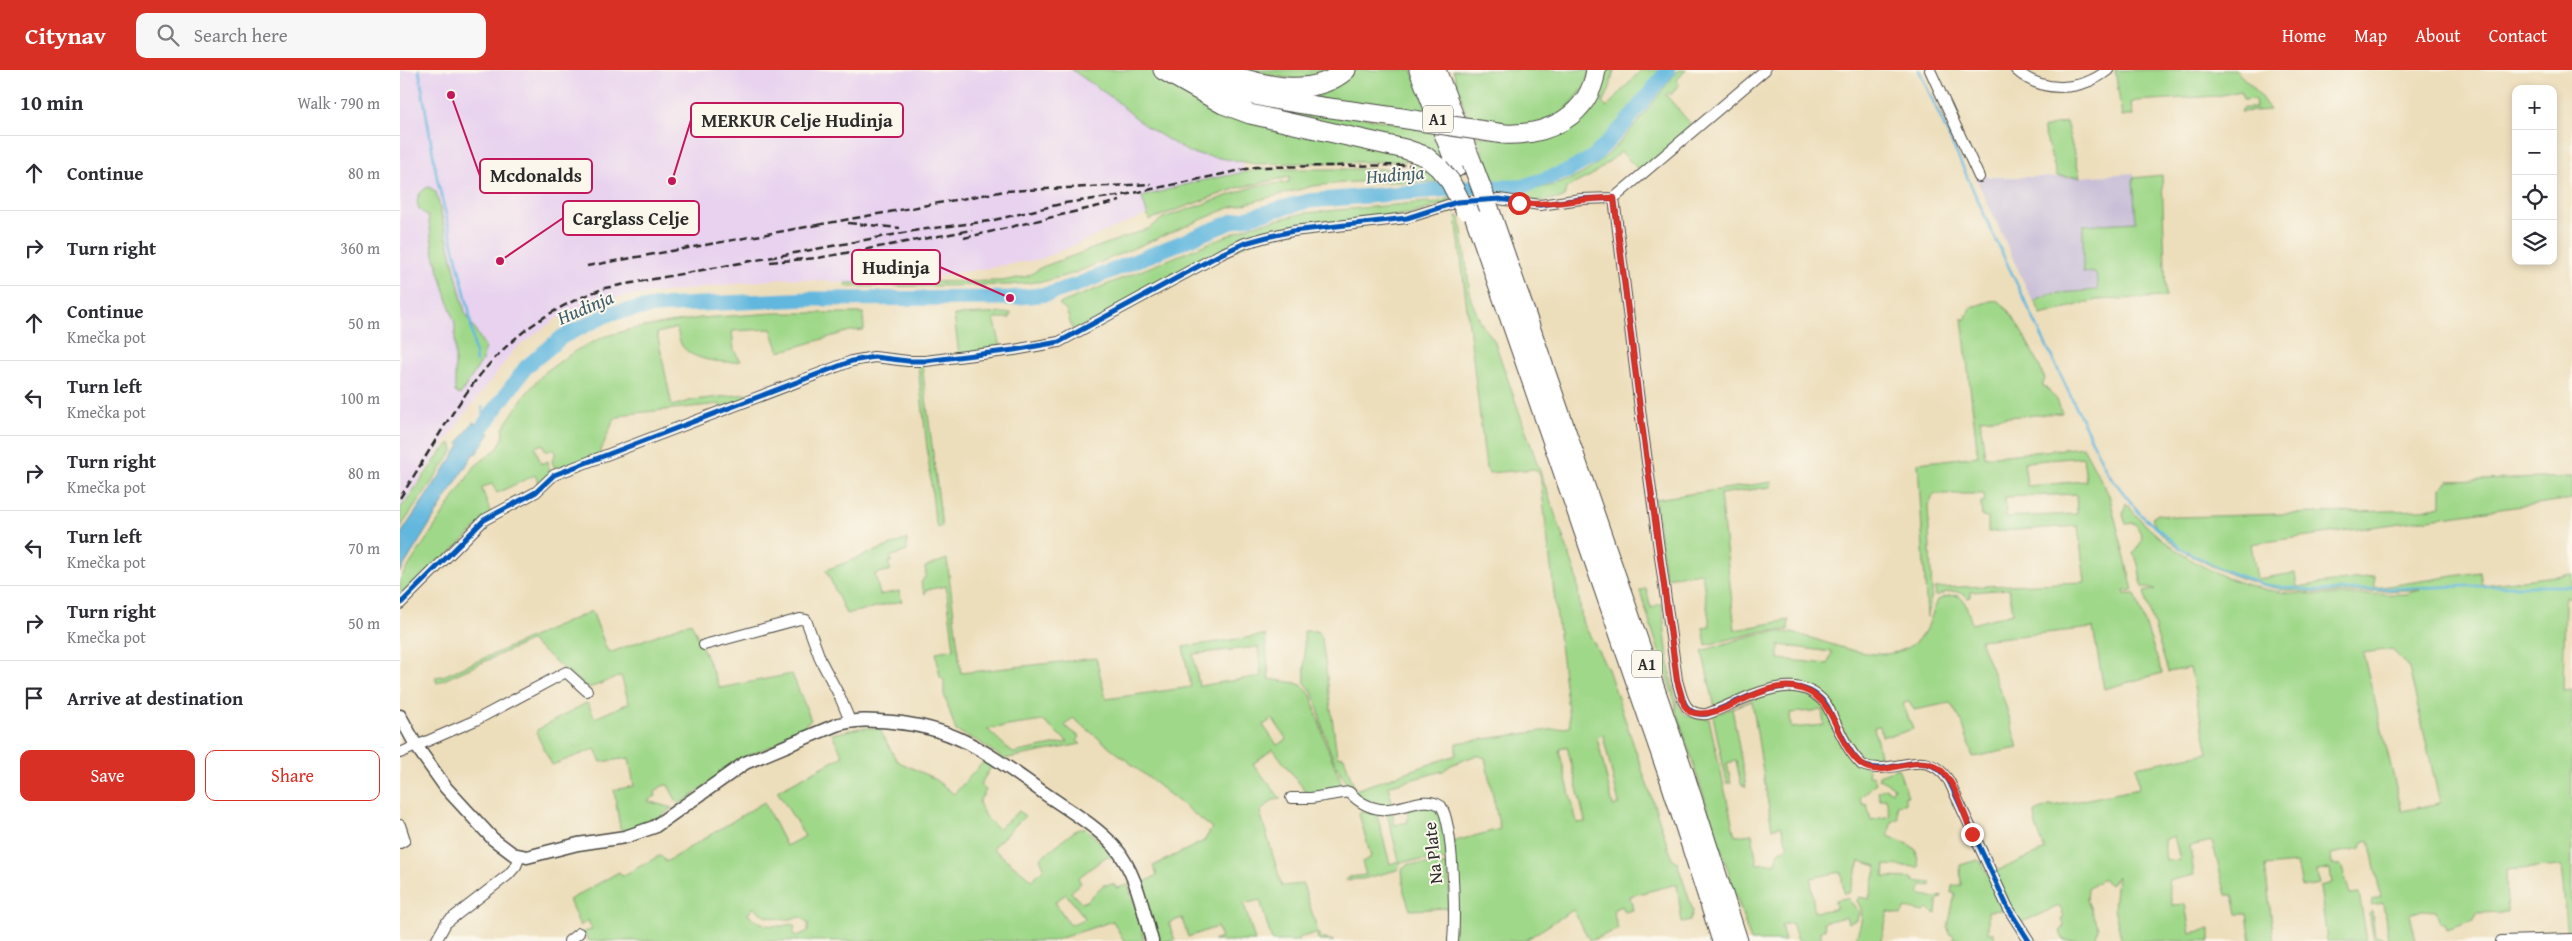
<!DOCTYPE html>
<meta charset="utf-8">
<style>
:root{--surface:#fff;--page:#f7f7f7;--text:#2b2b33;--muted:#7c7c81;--line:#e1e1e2;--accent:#d93025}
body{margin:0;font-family:"Gentium Book Plus",serif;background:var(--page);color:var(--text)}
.controls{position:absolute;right:15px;top:15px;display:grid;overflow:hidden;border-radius:10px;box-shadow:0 2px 8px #0003}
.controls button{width:45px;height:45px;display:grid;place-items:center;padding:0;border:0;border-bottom:1px solid var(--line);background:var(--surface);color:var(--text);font:25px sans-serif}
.stop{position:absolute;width:15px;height:15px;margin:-11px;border:4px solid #d93025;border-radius:50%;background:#fff}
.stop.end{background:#d93025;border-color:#fff;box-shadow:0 1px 5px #0008}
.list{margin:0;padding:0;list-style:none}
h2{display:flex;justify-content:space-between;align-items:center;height:65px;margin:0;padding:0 20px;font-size:21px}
h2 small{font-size:16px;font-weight:400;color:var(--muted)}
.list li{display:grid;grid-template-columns:32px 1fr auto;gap:15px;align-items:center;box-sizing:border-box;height:75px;padding:0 20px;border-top:1px solid var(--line)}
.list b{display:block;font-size:19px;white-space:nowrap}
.list p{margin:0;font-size:16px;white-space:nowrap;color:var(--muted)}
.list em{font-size:16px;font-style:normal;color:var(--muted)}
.actions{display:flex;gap:10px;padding:15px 20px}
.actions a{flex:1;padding:11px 0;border:1px solid var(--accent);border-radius:10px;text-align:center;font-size:18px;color:var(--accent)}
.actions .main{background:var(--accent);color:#fff}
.icon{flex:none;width:28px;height:28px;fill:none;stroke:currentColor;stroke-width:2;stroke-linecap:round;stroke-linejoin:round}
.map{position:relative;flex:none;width:2172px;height:871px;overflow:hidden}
header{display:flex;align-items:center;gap:30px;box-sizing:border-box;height:70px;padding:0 25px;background:var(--accent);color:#fff}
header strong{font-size:24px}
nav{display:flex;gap:28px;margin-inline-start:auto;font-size:18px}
.search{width:350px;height:45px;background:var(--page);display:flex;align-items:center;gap:12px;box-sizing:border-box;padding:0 18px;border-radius:10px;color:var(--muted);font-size:19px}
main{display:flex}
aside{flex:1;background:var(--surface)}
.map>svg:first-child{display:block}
.built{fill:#e8d2ef}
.industrial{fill:#c9bfd8}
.green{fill:#a0d88a;stroke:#66825a;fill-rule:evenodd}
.water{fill:#62b7de;stroke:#467184}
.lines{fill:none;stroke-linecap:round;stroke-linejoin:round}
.stream{stroke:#62b7de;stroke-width:2.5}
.river{stroke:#62b7de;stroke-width:15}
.minor-casing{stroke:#484641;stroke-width:12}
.tertiary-casing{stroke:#484641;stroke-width:15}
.motorway-casing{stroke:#484641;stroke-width:21}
.minor{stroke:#fff;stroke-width:10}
.tertiary{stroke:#fff;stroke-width:12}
.motorway{stroke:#fff;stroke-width:19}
.rail{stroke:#2b2b2b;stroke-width:2.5;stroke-dasharray:8 4;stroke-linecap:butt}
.motorway-bridge-casing{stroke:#484641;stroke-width:21;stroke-linecap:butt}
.motorway-bridge{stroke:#fff;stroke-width:19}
.cycleway-casing{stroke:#fbf7ec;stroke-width:8}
.cycleway{stroke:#0057b8;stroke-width:5}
.route{stroke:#d93025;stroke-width:6}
.labels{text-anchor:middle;stroke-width:4;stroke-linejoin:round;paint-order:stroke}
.shield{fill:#fbf7ec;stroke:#696865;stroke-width:1}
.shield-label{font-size:16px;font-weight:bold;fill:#2b2b2b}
.street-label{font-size:18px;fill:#2b2b2b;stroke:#fbf7ec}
.water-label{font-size:19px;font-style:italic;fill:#3e5c6a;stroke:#fbf7ec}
.leader{fill:none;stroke:#c2185b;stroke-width:2}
.callout-dot{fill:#c2185b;stroke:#fbf7ec;stroke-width:2}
.callout{fill:#fbf7ec;stroke:#c2185b;stroke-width:2}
.callout-label{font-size:19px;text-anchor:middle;font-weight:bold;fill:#2b2b2b}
</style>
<header>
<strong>Citynav</strong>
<div class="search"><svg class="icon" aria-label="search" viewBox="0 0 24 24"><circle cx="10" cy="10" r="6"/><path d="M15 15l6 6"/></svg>Search here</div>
<nav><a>Home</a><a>Map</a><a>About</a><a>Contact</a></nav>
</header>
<main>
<aside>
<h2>10 min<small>Walk · 790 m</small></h2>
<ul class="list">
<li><svg class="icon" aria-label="ahead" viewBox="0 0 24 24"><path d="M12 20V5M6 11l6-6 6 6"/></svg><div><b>Continue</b></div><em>80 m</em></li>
<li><svg class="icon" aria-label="right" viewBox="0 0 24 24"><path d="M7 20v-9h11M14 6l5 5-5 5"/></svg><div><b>Turn right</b></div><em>360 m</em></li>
<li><svg class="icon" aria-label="ahead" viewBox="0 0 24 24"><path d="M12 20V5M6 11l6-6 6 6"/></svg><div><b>Continue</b><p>Kmečka pot</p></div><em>50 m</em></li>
<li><svg class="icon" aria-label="left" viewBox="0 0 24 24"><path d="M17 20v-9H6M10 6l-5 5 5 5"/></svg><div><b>Turn left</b><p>Kmečka pot</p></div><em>100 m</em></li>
<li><svg class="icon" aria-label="right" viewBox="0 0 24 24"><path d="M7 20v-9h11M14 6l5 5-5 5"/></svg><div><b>Turn right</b><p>Kmečka pot</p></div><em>80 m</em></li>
<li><svg class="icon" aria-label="left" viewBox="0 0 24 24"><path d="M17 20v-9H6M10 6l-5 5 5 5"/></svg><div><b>Turn left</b><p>Kmečka pot</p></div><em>70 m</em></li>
<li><svg class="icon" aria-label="right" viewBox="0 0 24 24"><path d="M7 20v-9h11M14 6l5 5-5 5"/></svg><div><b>Turn right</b><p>Kmečka pot</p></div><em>50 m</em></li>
<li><svg class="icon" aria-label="arrive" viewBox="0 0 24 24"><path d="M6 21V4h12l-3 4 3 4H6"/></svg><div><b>Arrive at destination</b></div></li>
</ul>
<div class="actions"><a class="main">Save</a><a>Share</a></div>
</aside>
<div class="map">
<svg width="2172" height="871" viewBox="0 0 2172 871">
<rect width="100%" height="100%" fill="#fbf7ec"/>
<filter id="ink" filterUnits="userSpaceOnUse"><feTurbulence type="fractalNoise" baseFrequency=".02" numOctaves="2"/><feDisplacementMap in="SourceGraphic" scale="10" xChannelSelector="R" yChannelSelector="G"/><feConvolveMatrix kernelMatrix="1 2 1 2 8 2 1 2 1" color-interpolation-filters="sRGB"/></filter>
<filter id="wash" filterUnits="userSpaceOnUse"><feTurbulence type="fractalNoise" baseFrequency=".0096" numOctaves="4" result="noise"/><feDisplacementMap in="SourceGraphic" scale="20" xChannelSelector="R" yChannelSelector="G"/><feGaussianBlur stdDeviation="1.12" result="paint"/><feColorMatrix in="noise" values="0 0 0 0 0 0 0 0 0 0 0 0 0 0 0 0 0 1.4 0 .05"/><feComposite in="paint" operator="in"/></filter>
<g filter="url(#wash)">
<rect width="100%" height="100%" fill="#eddebb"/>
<path class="built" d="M0,0H672L714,29L744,55L790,83L842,92L844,102L785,114L742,127L747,144L641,189L502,212L449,213L387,208L204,229L157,248L114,280L64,345L0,439Z"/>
<path class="industrial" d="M1734,103L1736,152L1683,155V201L1696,202L1698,220L1649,224L1633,232L1576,108L1583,104L1588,107H1680Z"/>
<path class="green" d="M672,0H753L788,21L1020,89L1043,112H953L913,116L829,138L675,203L646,211L609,215L448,217L445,213L602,211L628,206L642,197L750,158L763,148L856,116L889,112V107L837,118L749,150L742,127L795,112L861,99H1015L1012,91L856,94L790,83L744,55L714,29Z
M830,0H938L908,11Z
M950,0H1012L1029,43L939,34L891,21Z
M1053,0H1190L1186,15L1161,45L1123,58L1068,49Z
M1202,0H1214L1209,21L1202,33L1207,37L1241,0H1260C1244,17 1233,38 1218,55C1183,94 1146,112 1094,112L1076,66L1139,68Z
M1278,0H1286L1277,10L1279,14L1271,25L1268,22L1266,25L1295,59L1241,102L1221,82L1192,105L1166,118L1164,128L1138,131L1100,127L1099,122C1126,121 1153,118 1178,106C1217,86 1251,34 1278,0Z
M1715,0H1835L1855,19L1870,40L1841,42L1843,38H1856L1855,29L1843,30L1841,21L1817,26L1736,31L1731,33L1733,46H1722Z
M827,24L1035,60L1045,90L1043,91L871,44Z
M1666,52L1680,107L1657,106L1643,58Z
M1762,105L1766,227L1696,230L1641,245L1635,231L1637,229L1649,224L1698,220L1696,203L1683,202V155L1736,152L1733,108Z
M29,117L36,122L65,242L85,277L83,289L60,325L55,322V254L34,185L28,146C25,143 20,142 19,138C14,128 21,120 29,117Z
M1053,127L1054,131L1015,143L865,165L673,262L667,242L659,234L851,156L905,143L1028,132L1032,134Z
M1056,146L1060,147L1071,230L1081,253L1094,270L1176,504L1182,551L1208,599L1272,788L1277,792L1293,841L1290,851L1282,853L1277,814L1230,826L1233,840L1224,842L1221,836L1213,840L1218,859L1190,871L1173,840L1124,871H1054L1052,772L1100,759L1085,688L1077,685L1051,695L1043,701L988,716L993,735L971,737C943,715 933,693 923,659C918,643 918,625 905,613L904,561H917L922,568L937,686L944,687L955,720L1056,685V673L1170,657L1140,405L1135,399L1089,403L1086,398ZM1203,665L1219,734L1213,736L1197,667ZM1167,676L1185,751V752L1177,753L1159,680Z
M1590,231C1592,231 1597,230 1598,231C1611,236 1639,294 1645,309L1642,316L1646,317L1657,330L1662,343L1580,349L1585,387L1683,377L1709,425L1733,520L1724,521L1725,524H1735L1762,603L1704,619L1693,558L1580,570L1605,633L1618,678L1573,687L1562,652L1550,633L1514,640L1509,631L1503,634L1513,659L1494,665L1482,666L1480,656L1474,657L1482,695L1463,692L1434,644L1395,615L1315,638L1302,581C1330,573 1362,558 1391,563C1432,570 1493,608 1525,561C1531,552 1533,539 1538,530C1565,517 1565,533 1572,554L1613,543L1609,519L1571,522V527L1567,528C1558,518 1547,521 1536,527L1535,518L1685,512L1678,456L1588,462V448L1582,447L1581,433L1585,432L1584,424H1534L1528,435L1532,524L1527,547L1518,393L1578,386L1562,248L1565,250L1570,238ZM1683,387L1686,411L1627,416L1624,392ZM1676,424L1677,444L1606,447L1605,427ZM1379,575L1431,582H1432L1428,594L1379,589Z
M375,243H463L464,260L450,261L379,282L371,259L332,261L334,281L341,291C325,294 290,291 281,274C279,270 278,263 277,258L257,263L272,336L293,330L347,324L348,329L322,339L319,334L227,344L214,349L199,385L156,402L152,391L156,382L153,379L146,382L143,374L135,377L141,394L148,391L150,405L140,418L135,405L97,423L92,414L83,417L82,419L91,444L0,531V509L75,396L98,378L103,368V359L108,350L124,326L145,302L175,281L203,267L232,259L300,248Z
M611,243L610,248H594L601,277L559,285L554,245Z
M518,296H522L542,456L538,458L535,450Z
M51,373L53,381L0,458V439L42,381Z
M2172,407V429L1851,474L1857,509L1895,503L1897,517L1974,506L1975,518L2080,502L2082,515L2172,504V527H2166L2165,532L2163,621L2172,620V866H2168L2161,796L2106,800L2107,842L2076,843L2074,850L2047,859L2045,853H2040L2036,841L2022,840L2010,844L2016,871H1974L1969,843L1972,841L1975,866L1988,868L1983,833L1971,835L1972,830L1981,827L1969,770L1963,772L1961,778L1931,784L1932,795H1941L1950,824L1959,823L1967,871H1927L1920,816L1932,813L1930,799L1917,801L1919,814L1902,817L1897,793L1865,796L1874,871H1851L1847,844H1837L1833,825H1826L1812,771L1790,776L1794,805L1768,811L1772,835L1785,834L1790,863L1810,859V871H1722L1714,839L1717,806L1710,815L1703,809L1688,819L1687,830L1698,858L1695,871H1664L1660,862L1664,855L1662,849L1664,846L1659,836L1620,853L1592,803L1645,780L1636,756L1635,742L1652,735L1653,736L1739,719L1736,697L1808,683L1790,598L1768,602L1744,522L1756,519L1743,518C1739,508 1740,491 1733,484C1744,469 1744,469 1735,453L1726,454L1723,445L1726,433C1763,481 1828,517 1888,523C1928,527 1967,524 2006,524L2020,520C1976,520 1930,527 1886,520C1854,515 1824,503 1796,488C1778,479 1758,466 1752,448L1758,444L1780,447L2021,440L2041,436V418L2048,411ZM1992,579L2009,598L2040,733L2002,741L1963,583ZM1774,766L1780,790L1766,791L1764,770Z
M1372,412L1371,417L1320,424L1335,560L1389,550L1388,560L1363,561L1306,575L1303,557L1310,556L1302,503L1265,508L1255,429Z
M507,469V481L490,487L492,491L488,493L491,500L475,504L480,525L499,521L502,531L446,544L426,500Z
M547,489L561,603L696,588L706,629L791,617L783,577L865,565L869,609L896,613L903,616L911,625L925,672L943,716L942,719L909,726L873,679L853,694L881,729L873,730L860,742L882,816L903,814L920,868L934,871H919L916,863L898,868L899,871H872L860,830L844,834L855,871H813L821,868L817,857L788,867L782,848L769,853L775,871H757L740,815L757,805L753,796L804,771L812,758L673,648L665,656L680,667L677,671L681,674L604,689L578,671L556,661L544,624V610L540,607L536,582L554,579L546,516L526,520L525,524L521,513L526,505L525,497ZM858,577L861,606L799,616L793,584ZM873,649L887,670L877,675L863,655ZM643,651L668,672L613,683L587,659Z
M1246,518L1251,538L1262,533C1265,557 1269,625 1283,642C1289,649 1300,648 1309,649L1335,766L1352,764L1357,794L1377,793V783L1388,777L1381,756L1372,759L1352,631L1332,638L1346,717L1341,714L1336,691L1327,693L1331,713H1327L1313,646L1376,620L1406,623L1422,634L1469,700L1468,706H1473L1476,713L1460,728L1463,734L1467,735L1471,750L1490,746L1486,728L1480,730L1478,722L1485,718L1492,722L1494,717L1479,709V705L1498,698L1508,726H1505V734L1497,735L1498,749L1492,751L1488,766L1510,775L1516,780L1519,797L1485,795L1484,807L1513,808V811L1531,813V816L1522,815L1519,824L1535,828L1543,826L1537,832L1536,844L1528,839L1524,842L1506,838L1501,845L1488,842L1481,871H1455C1460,856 1466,844 1457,831L1459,827L1469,829L1477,796L1460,791L1449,823L1444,824L1441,802L1411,808L1414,842L1436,839L1435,830L1447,828L1459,841L1457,850L1448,853L1446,847L1424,852L1425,859L1420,861L1422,871H1398L1392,853L1381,855L1385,871H1351L1275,638L1276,636L1240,521ZM1422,640L1424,655L1391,658L1390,643Z
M192,541L207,580L212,582L291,552L320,618L392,604L411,650L406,653L409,660L341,689L281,734L277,732L268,715L262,716L255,722L256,726L247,731L272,738L251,754L223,761L220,758L214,720L234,716L229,688L201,692L195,679L152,695L138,667L137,660L186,633L188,634L195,648L229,633L221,606L189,618C167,603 151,587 130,571L37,613L35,607L43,606Z
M460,658H479L497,691L533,708L554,724L587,688L593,694L580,715L586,720L579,732L584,745L598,759L619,741L625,746L592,778L632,810L644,798L640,788L676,760L685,758L714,785L710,788L707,786L678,808L681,813L671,822L681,833L687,831L703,815L714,814L716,818L728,815L743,859V871H724L713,851L652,871H189L183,862L192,860L188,850L180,856L169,830L219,802L222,806L261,785L266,792L364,732L386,776L405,766L377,721L443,686L432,664ZM666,824L685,848V849L670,855L655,832ZM353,837L365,846L385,850L401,847L408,853V861L397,866L393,864L395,855C390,853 389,855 383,856C369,857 360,854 348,845Z
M1029,734L1043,743L1047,790L1004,791L1000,793L997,800L963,809L945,810L949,807L966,805L962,792L971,787L959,744L961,742L992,740L995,755L1008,752V738ZM987,743L999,791L990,794L977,745Z
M1578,790L1582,793L1605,840L1588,841V863H1594V871L1554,869L1553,865L1549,864L1548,857L1555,823H1551L1552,816L1561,815L1560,795Z
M1009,794L1048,795L1050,838L1010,840L1004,822L1002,799Z"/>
<path class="water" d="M73,352L90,363L76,384L74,383L0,502V465L60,376L58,374Z"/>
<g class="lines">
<path class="stream" d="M19,0L37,108L69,240L76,292
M1519,0L1593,164L1707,402L1741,445L1782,479L1821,499L1865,515L1920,521L2066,516H2172
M82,337L85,351"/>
<path class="river" d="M70,374L126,297L162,267L211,243L255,236L411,229L610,228L649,224L679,214L834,151L909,131L1074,117H1121L1168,101L1193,87L1225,54L1268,0"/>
</g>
</g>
<g filter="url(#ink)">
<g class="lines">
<g class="minor-casing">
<path id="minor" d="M1530,0L1579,107
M1616,0C1643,24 1681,21 1708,0
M1214,128L1365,0
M0,534L84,450L136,422L154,405L452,291L474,287L508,291H525L614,280L659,272L821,184L845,173L867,167L893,161L1007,148L1057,132L1099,129L1140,135L1181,129L1214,128L1242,355L1277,610C1282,628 1284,646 1307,644C1341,632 1394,596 1425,633C1429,637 1431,645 1434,650C1442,666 1449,682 1462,695C1495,708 1524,673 1549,711L1608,838L1629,871
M304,575L400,549L406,550L421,591L440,627L450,651
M0,683L76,650L166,602L187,621
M891,728H911L949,722C986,761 1015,719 1041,736C1054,755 1055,846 1053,871
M0,755L5,770L0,773
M36,871L46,853L108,805L116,796L120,786
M169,871L179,863
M2101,871L2172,869"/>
</g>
<g class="tertiary-casing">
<path id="tertiary" d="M0,646L17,677L46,718L93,769L113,784L127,787L178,774L225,767L254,757L345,693L436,655C455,649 472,650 492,652C560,658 591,686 644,723C667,739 695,755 714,776C736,801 743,840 752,871"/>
</g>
<g class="motorway-casing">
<path id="motorway" d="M763,0L823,34L850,44L1005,79L1025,86L1039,98
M813,0C853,12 909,32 946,0
M1019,0L1057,97
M1036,0L1072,93
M792,5C862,35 939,37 1013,50
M1104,64C1147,66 1189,47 1196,0
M1089,138L1285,706L1338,871
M1072,139L1270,710L1322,871"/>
</g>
<use href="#minor" class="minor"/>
<use href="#tertiary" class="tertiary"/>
<use href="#motorway" class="motorway"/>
<path class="rail" d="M448,153L500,158
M417,155L605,121L751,114
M564,168L720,131
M370,192L418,188L572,160
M187,196L423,154
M0,428C61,332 90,259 205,218L519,160L590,151L665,133L724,125L856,97L1010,95"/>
<g class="motorway-bridge-casing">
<path id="motorway-bridge" d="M1013,50L1104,64
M1072,93L1089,138
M1039,98L1050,111L1065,140"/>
</g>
<use href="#motorway-bridge" class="motorway-bridge"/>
<g class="cycleway-casing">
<path id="cycleway" d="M0,534L84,450L136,422L154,405L452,291L474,287L508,291H525L614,280L659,272L821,184L845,173L867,167L893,161L1007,148L1057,132L1099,129L1140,135L1181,129L1214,128L1242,355L1277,610C1282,628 1284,646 1307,644C1341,632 1394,596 1425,633C1429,637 1431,645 1434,650C1442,666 1449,682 1462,695C1495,708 1524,673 1549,711L1608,838L1629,871"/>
</g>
<use href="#cycleway" class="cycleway"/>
</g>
</g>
<g class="lines" filter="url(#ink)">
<path class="route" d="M1119,133C1151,137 1182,127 1214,128L1242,355L1277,610L1284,635L1290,642C1322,652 1358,611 1394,617C1439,625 1432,670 1461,694C1484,712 1519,677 1543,702C1558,718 1564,745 1572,764"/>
</g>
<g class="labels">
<g class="shield">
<rect x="1023" y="35.5" width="30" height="27" rx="4"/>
<rect x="1232" y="580.5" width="30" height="27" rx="4"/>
</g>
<g class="shield-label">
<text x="1038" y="55">A1</text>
<text x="1247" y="600">A1</text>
</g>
<g class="street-label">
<text transform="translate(1033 783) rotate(-96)" y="6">Na Plate</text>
</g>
<g class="water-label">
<text transform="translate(995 104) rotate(-5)" y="7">Hudinja</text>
<text transform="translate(185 237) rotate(-23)" y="7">Hudinja</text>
</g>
</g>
<path class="leader" d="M272 111L291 50M51 25L80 106M100 191L163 148M610 228L540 197"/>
<g class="callout-dot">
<circle cx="272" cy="111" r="5"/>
<circle cx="51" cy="25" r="5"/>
<circle cx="100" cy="191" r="5"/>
<circle cx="610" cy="228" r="5"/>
</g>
<g class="callout">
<rect x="291" y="33" width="212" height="34" rx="5"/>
<rect x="80" y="89" width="112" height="34" rx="5"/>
<rect x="163" y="131" width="136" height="34" rx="5"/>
<rect x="452" y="180" width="88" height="34" rx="5"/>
</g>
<g class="callout-label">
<text x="397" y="57">MERKUR Celje Hudinja</text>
<text x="136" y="112">Mcdonalds</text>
<text x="231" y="155">Carglass Celje</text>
<text x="496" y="204">Hudinja</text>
</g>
</svg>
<div class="controls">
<button>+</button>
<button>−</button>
<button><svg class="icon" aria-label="locate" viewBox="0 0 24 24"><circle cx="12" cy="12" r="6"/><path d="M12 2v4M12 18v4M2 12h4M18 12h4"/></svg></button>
<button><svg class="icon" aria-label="layers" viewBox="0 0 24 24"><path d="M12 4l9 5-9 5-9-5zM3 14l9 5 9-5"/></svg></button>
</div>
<div class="stop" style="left:1119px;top:133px"></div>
<div class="stop end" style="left:1572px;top:764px"></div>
</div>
</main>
